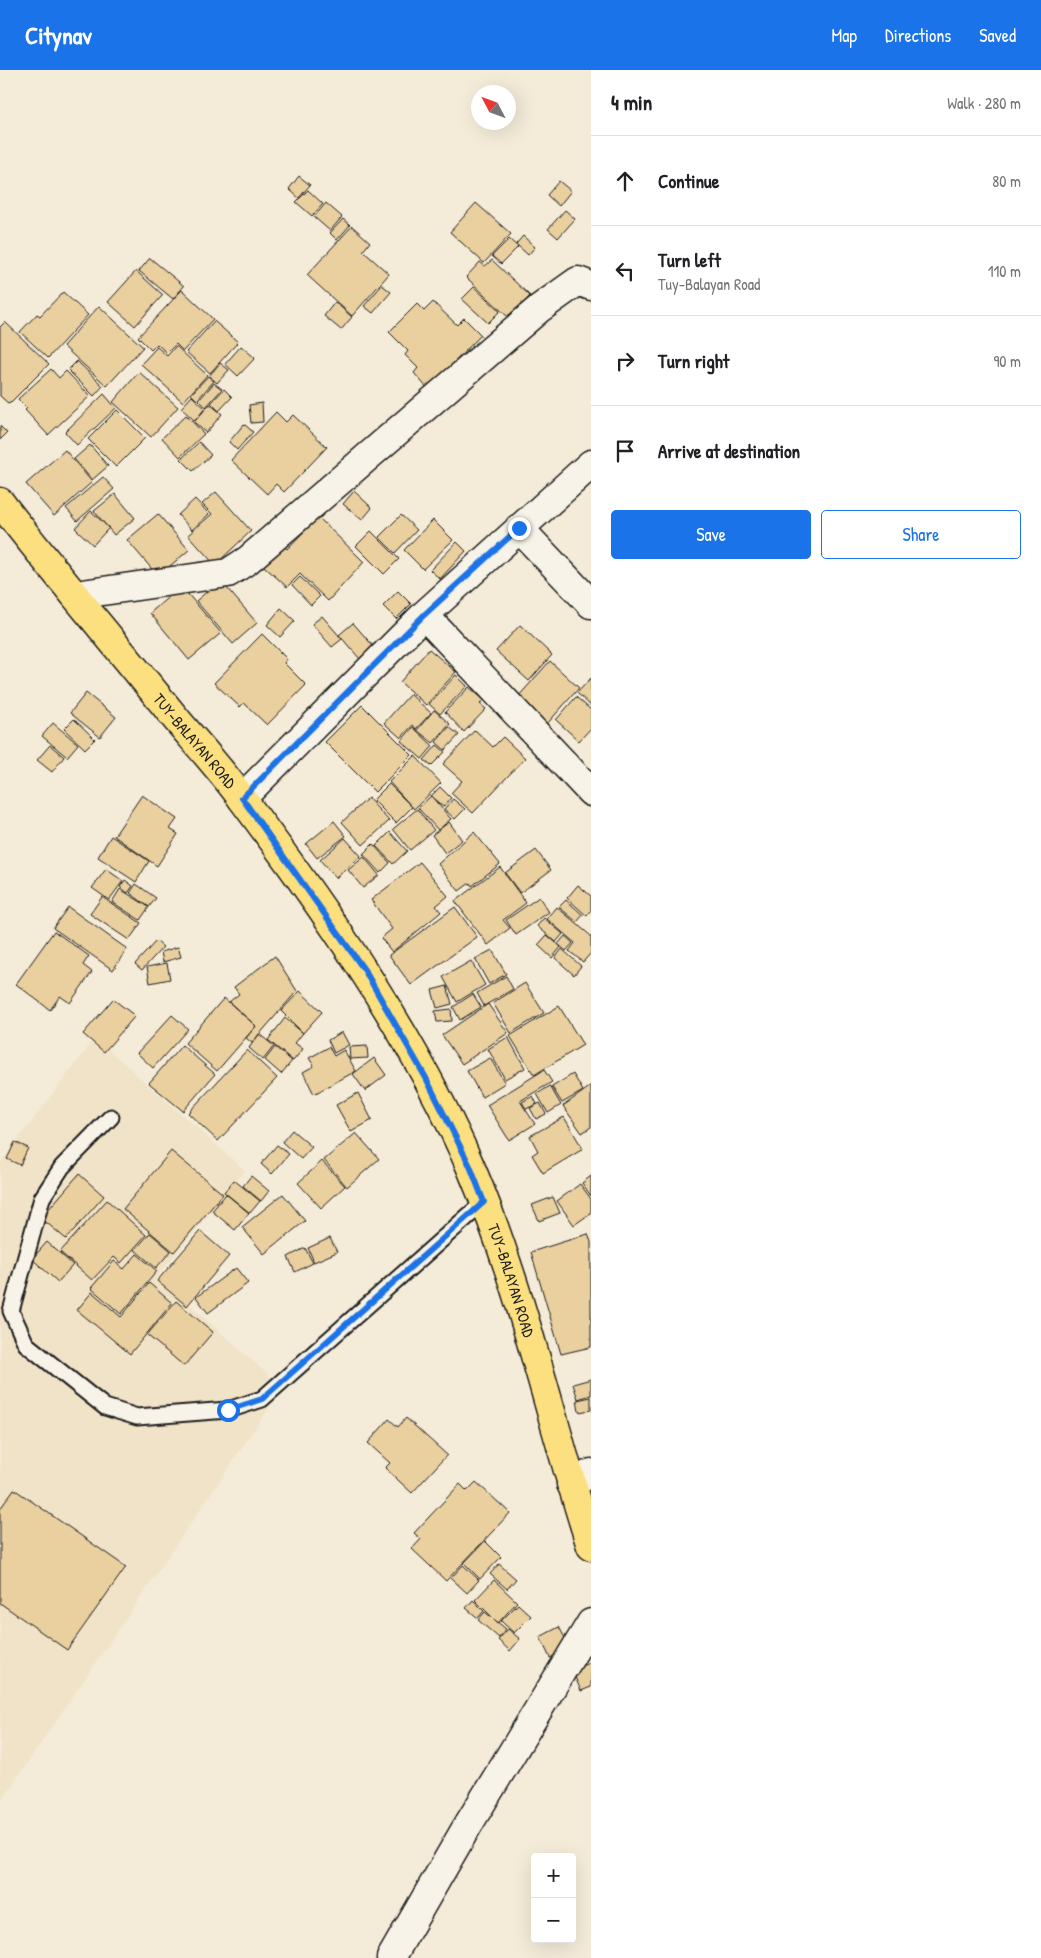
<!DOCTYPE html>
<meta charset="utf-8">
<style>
:root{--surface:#fff;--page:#f2f2f2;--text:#202124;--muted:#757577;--line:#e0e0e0;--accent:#1a73e8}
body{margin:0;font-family:"Patrick Hand",sans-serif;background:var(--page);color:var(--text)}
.controls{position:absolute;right:15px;bottom:15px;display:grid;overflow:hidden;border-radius:5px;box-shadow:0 5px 20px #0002}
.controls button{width:45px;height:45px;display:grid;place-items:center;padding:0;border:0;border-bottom:1px solid var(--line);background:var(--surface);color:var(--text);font:25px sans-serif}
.compass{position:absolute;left:471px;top:15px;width:45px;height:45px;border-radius:50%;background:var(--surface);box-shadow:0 5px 20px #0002;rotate:311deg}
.stop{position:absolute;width:15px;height:15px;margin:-11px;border:4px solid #1a73e8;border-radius:50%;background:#fff}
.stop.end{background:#1a73e8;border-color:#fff;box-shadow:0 1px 5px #0008}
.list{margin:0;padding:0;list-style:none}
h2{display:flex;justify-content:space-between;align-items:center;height:65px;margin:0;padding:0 20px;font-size:21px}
h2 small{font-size:16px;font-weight:400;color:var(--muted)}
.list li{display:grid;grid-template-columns:32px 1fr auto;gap:15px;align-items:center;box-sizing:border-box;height:90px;padding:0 20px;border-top:1px solid var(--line)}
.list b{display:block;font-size:19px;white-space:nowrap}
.list p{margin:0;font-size:16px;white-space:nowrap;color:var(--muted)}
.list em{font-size:16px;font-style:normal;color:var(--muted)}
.actions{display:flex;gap:10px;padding:15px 20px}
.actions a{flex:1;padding:11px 0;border:1px solid var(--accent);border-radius:5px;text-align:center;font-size:18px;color:var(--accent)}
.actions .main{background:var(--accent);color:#fff}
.icon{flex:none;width:28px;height:28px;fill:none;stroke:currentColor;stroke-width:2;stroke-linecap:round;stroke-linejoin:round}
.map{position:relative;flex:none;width:591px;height:1888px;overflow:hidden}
header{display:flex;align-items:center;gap:30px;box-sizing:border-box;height:70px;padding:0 25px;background:var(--accent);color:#fff}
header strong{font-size:24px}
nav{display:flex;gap:28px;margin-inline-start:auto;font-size:18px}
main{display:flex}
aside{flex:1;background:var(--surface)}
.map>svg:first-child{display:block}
.built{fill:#f1e3c8}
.building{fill:#eacf9f;stroke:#1c1c1c}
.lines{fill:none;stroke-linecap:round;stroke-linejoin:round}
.service-casing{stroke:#1c1c1c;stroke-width:19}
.minor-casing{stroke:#1c1c1c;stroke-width:31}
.primary-casing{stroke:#1c1c1c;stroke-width:31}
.service{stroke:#f7f3e8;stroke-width:15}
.minor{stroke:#f7f3e8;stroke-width:28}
.primary{stroke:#fce080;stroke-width:28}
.route{stroke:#1a73e8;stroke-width:6}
.labels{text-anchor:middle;stroke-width:4;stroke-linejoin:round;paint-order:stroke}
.street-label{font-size:16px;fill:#1c1c1c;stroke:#f7f3e8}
</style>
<header>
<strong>Citynav</strong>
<nav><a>Map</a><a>Directions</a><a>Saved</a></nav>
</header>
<main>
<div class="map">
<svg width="591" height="1888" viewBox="0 0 591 1888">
<rect width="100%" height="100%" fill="#f4ecd9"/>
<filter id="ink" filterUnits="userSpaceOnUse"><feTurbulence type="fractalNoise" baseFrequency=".02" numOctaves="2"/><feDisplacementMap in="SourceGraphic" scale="10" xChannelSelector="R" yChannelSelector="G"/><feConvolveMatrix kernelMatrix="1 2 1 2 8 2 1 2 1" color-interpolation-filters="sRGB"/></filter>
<g filter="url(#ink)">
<path class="built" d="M95,968L245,1100L158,1206L283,1318L0,1733V1093Z"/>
<path class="building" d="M299,106L310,115L299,128L289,119Z
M559,111L571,121L559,136L547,125Z
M308,120L323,134L312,146L296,132Z
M326,133L342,147L330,161L314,147Z
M476,133L511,164L484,193L450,162Z
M565,140L575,149L558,168L548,159Z
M343,149L350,155L337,170L330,163Z
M352,156L370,172L363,181L389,204L352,246L307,205Z
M523,166L535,177L528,185L516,174Z
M509,169L518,177L501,194L492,186Z
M150,188L184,216L173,229L139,201Z
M492,190L530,226L509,248L466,207L480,192L485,196Z
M136,201L163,225L135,256L108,232Z
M382,215L391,222L373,243L364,236Z
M474,217L500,241L488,253L462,229Z
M182,220L213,249L183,281L176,274L167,283L157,274L151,280L138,267Z
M63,222L88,245L48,288L20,262L37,244L40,246Z
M335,232L352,247L341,260L324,246Z
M433,232L457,255L464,248L481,265L428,319L414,303L418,298L405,285L408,281L389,262L417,234L424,241Z
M99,236L143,277L107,316L63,276Z
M214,251L238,272L210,303L186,282Z
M5,252L49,294L9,334L0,326V257Z
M176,276L207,305L183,332L141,294L157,277L167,286Z
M241,276L255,288L238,306L225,294Z
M77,291L103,316L94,326L68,300Z
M220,293L229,300L217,313L209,306Z
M51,299L59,308L66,301L90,326L48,365L25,340L27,338L18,329Z
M139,302L178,337L151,367L113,332Z
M208,306L214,311L197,330L191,324Z
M214,313L222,319L206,337L199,330Z
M224,319L232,327L219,341L211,333Z
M104,324L116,338L77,375L65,362Z
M192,326L205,338L195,351L181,338Z
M262,333L263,352L251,353L249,335Z
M210,334L222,344L206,363L194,352Z
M117,340L145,368L116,397L88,369Z
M276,342L286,352L293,345L327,377L284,422L276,414L267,424L231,390Z
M186,345L204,364L180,387L162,368Z
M244,354L253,362L237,380L229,372Z
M0,356L7,363L0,370Z
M199,372L211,385L193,401L181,389Z
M90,375L108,396L92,410L74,389Z
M65,380L92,412L54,446L26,414Z
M103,407L114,419L77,451L66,438Z
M354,421L372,438L362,450L343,434Z
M216,422L251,461L215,495L188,465L212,444L202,434Z
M115,424L135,448L114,465L94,441Z
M195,429L209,444L192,460L178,445Z
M91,441L109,458L93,475L75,458Z
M158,444L189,480L158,506L127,470Z
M401,445L417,460L395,483L379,467Z
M318,447L364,492L328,531L300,504L287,517L256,489L275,468L287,479Z
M433,450L453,470L423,499L404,480Z
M371,461L399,489L384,504L356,476Z
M457,472L466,481L440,509L430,500Z
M300,507L320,526L311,535L292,515Z
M220,510L257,553L233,574L196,531Z
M181,516L221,563L189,590L150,543Z
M398,521L411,534L396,549L383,536Z
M281,538L295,551L280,567L267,555Z
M322,546L342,569L332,577L312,554Z
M353,553L374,577L360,589L339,565Z
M520,555L552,585L529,611L496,581Z
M262,564L287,589L284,593L306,615L267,655L244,633L240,637L214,613Z
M429,579L456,602L426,635L400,612Z
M550,591L579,618L546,655L517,628Z
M456,605L467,616L440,644L429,634Z
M591,608V636L577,623Z
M469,617L484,630L480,634L486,639L464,662L445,642Z
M86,623L116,647L100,667L70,643Z
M410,624L431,643L416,659L413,655L401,668L384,653Z
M576,627L591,640V658L579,671L556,650Z
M362,635L412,685L375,722L325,672Z
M434,640L450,654L433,673L417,660Z
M74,649L95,669L85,679L64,659Z
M53,653L78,674L67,687L42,666Z
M413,657L433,676L422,689L401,671Z
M449,657L459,665L445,680L436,672Z
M475,660L493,677L503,667L525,688L473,743L451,723L462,711L443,694Z
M50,675L64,687L52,702L37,690Z
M437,675L445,682L431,696L424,690Z
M415,686L441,713L414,739L389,712Z
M389,714L412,737L396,753L373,730Z
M440,717L451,728L443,737L431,726Z
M142,725L177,749L170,759L178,764L157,796L114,766Z
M431,726L451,749L438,760L418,738Z
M368,728L389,751L363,775L342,752Z
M453,729L465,739L455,749L444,739Z
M417,739L434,760L410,780L393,759Z
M334,751L346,766L317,788L306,774Z
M449,752L462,770L445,783L432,765Z
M390,762L407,781L393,794L376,776Z
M474,762L500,794L472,816L470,813L459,821L438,794Z
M111,766L149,791L136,812L98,787Z
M345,768L361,786L336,808L320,790Z
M373,774L390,793L380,803L363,784Z
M536,780L551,800L520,823L505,803Z
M364,787L379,805L363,818L348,800Z
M420,792L448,826L436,836L441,842L392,882L381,868L392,859L371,830Z
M500,797L526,833L503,850L510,858L488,875L455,831Z
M106,799L123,811L109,830L92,818Z
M125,810L133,816L128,823L120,817Z
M136,814L156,828L149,837L130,823Z
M578,815L591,826V841L587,846L567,828Z
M120,819L149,837L140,850L112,832Z
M102,827L141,853L129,870L90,844Z
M539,827L549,842L516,865L506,850Z
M566,830L583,845L577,852L559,837Z
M68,837L127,879L113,900L53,858Z
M455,837L477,867L411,915L389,885Z
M557,837L591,866V883L583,892L569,881L575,873L547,849Z
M544,848L563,864L556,872L537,856Z
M54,861L89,886L83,895L92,902L70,933L60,926L50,940L16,914Z
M547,865L561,877L552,888L538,875Z
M565,866L573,873L566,881L558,874Z
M156,871L163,877L142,900L135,894Z
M178,877L181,887L163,892L161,882Z
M562,879L581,896L574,905L555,888Z
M492,880L506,904L489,914L475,889Z
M275,886L297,921L252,973L246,968L256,956L229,932L239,924L234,917Z
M471,891L485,915L457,932L443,907Z
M167,893L170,909L150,913L147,897Z
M506,906L513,919L484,936L477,923Z
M525,913L544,943L511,963L493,933Z
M447,916L452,934L437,938L432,920Z
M300,921L322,942L303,963L281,941Z
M473,924L481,937L460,950L453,937Z
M224,928L256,956L217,1001L185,973Z
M113,929L135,946L104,982L83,964Z
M488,934L508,963L462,994L442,965Z
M559,936L583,975L534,1005L510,966Z
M451,939L452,951L437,952L435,941Z
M172,945L188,959L153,998L137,983Z
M285,948L303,963L295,973L303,979L293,991L268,970Z
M342,962L349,975L334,983L328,970Z
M259,964L274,976L263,990L249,978Z
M508,967L525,998L505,1009L488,979Z
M182,975L215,1004L183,1041L149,1013Z
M367,976L368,988L350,989L349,977Z
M275,977L292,991L281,1004L265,990Z
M329,977L334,986L344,980L356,1001L314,1024L303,1002L314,996L309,988Z
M247,980L277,1008L218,1071L188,1043Z
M374,988L386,1005L365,1021L353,1004Z
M490,988L505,1013L482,1027L467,1001Z
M544,1000L552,1012L520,1031L535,1054L509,1070L487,1035Z
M573,1004L583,1021L562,1033L552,1017Z
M550,1016L561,1035L548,1043L537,1024Z
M591,1016V1057L582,1063L563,1036Z
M358,1023L372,1050L351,1062L336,1035Z
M533,1026L537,1034L526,1039L522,1032Z
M540,1033L546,1044L536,1049L530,1038Z
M564,1047L583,1079L543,1103L532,1085L538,1081L530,1066Z
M292,1060L312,1077L301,1089L282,1072Z
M356,1063L379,1089L347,1117L324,1090Z
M15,1072L28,1078L20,1095L7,1089Z
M277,1075L289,1084L272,1104L261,1094Z
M171,1081L223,1124L174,1182L123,1139Z
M322,1091L345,1116L321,1138L298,1113Z
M79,1104L104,1126L66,1169L41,1148Z
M251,1106L269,1121L261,1131L243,1116Z
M591,1106V1126L582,1113Z
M234,1110L260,1131L250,1143L224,1122Z
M580,1114L591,1129V1143L574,1155L557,1131Z
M226,1124L249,1143L235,1160L212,1141Z
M283,1124L305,1151L264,1184L242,1157Z
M553,1127L560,1143L539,1151L532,1135Z
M107,1130L146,1165L121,1193L114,1187L92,1210L60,1182Z
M200,1161L229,1186L187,1236L157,1211Z
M150,1163L171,1181L156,1198L135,1180Z
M588,1164L591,1172V1277L561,1284L531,1182Z
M330,1168L337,1182L314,1192L308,1178Z
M47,1172L73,1195L58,1212L32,1189Z
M305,1178L313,1193L295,1202L288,1187Z
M137,1184L157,1201L121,1244L91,1218L114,1191L124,1199Z
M236,1198L248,1213L208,1243L196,1227Z
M149,1213L172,1233L130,1284L77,1240L92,1222L121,1247Z
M176,1231L213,1262L184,1296L147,1265Z
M591,1309V1325L578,1329L573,1314Z
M591,1327V1340L579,1342L577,1330Z
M406,1348L447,1385L412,1423L385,1398L390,1393L368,1373L389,1349L398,1357Z
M476,1412L510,1443L446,1511L412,1479L421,1469L414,1463L460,1414L467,1421Z
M14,1419L126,1497L67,1580L0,1533V1439Z
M485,1471L501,1487L480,1509L464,1493Z
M499,1494L516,1509L507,1519L490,1504Z
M463,1495L479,1510L467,1523L451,1508Z
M494,1510L517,1532L498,1553L475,1530Z
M473,1530L484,1541L478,1548L466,1538Z
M518,1534L531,1546L514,1563L501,1551Z
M485,1542L506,1559L499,1568L478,1550Z
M559,1557L570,1577L550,1588L540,1567Z
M508,1559L520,1569L510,1581L498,1570Z
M591,1592V1617L581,1621L572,1600Z"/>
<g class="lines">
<g class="service-casing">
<path id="service" d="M111,1047L62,1097L42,1128L11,1241L26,1274L105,1337L137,1347L228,1340L262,1329L484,1132"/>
</g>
<g class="minor-casing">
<path id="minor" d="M519,458L591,534
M75,525L228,503L248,490L540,238L578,211L591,216
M424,545L591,722
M242,728L424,545L591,394
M571,1414L591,1403
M391,1888L465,1760L591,1553"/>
</g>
<g class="primary-casing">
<g id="primary">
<path id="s1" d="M0,432C57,506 118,577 177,650C199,676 223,702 243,730C329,845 414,966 471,1098C523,1220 550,1350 591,1476"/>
</g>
</g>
<use href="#service" class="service"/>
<use href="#minor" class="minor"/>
<use href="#primary" class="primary"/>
</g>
</g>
<g class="lines" filter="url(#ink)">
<path class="route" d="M228,1340L262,1329L484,1132L470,1096L426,1008L365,901L242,728L424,545L519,458"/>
</g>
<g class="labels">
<g class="street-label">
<text dy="6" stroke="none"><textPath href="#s1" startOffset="308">TUY-BALAYAN ROAD</textPath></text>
<text dy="6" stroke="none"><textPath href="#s1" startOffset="938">TUY-BALAYAN ROAD</textPath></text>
</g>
</g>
</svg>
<div class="controls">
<button>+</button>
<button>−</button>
</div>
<svg class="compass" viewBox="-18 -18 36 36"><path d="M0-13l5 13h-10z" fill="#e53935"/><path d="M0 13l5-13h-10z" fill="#757577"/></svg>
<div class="stop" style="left:228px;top:1340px"></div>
<div class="stop end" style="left:519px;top:458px"></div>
</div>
<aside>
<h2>4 min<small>Walk · 280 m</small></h2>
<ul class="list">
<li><svg class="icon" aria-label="ahead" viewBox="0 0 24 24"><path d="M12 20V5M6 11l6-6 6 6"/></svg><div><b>Continue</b></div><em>80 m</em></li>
<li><svg class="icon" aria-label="left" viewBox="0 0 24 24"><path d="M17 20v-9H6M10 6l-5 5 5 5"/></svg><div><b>Turn left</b><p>Tuy-Balayan Road</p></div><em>110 m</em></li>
<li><svg class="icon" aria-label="right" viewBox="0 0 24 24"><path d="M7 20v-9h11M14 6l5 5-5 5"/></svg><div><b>Turn right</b></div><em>90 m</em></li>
<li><svg class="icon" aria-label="arrive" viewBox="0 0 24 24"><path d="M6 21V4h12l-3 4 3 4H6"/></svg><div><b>Arrive at destination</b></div></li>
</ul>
<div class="actions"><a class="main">Save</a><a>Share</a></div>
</aside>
</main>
